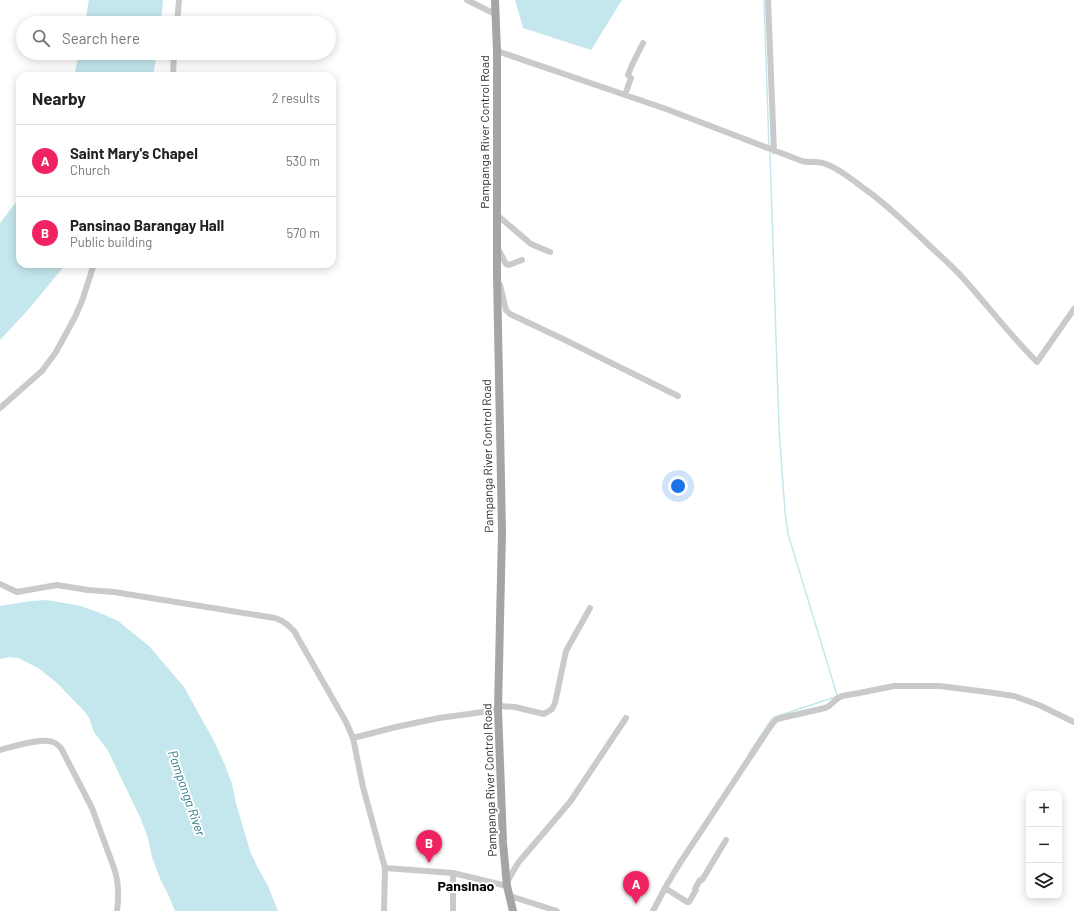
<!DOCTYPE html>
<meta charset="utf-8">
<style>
:root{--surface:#fff;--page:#f2f2f2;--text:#222;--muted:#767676;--line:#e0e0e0;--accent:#f02362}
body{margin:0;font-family:Barlow,sans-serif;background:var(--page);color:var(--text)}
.controls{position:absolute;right:12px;bottom:12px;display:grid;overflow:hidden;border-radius:8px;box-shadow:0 2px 10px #0003}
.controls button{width:36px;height:36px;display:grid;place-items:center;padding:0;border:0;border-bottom:1px solid var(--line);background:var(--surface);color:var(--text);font:20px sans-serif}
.you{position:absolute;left:678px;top:486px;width:14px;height:14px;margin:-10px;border:3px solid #fff;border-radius:50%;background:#1a73e8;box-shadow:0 0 0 6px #1a73e833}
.badge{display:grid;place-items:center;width:26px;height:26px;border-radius:50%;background:var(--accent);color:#fff;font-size:13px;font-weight:700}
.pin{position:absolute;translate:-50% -33px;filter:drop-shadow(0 1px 2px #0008)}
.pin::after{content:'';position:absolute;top:21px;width:14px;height:12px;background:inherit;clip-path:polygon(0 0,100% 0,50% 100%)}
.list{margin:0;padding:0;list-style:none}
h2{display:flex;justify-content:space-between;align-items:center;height:52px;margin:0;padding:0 16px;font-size:17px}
h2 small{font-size:13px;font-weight:400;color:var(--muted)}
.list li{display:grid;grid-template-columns:26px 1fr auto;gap:12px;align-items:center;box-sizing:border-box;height:72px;padding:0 16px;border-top:1px solid var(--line)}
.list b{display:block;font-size:15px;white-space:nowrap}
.list p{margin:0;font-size:13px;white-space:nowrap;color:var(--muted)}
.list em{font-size:13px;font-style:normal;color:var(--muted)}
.icon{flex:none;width:22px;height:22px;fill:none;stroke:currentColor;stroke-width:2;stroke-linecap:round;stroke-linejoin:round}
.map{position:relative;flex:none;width:1074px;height:911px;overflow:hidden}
.search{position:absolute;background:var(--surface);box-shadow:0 2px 10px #0003;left:16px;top:16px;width:320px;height:44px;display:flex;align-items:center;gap:10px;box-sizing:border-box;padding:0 14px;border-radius:22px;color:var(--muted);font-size:15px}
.panel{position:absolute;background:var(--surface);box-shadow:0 2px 10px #0003;left:16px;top:72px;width:320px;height:196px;border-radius:12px}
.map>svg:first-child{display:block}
.water{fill:#c4e7ed}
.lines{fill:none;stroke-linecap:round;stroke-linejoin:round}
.stream{stroke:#c4e7ed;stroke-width:1.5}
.minor{stroke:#cacaca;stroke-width:6}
.major{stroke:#a5a5a5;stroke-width:8}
.labels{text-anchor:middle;stroke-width:4;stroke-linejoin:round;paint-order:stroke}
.street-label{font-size:12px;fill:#2d2d2d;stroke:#fff}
.water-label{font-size:13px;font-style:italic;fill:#34808d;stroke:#fff}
.quarter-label{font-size:14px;font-weight:bold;fill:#000;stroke:#fff}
</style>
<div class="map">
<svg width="1074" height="911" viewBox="0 0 1074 911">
<rect width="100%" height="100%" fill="#fff"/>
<path class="water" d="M89,0H163L161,23H85Z
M515,0H622L591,50L523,28Z
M79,53H157L153,76H74Z
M20,197V264H66L28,310L0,340V223Z
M47,600L81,606L100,613L118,621L149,646L184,687L214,741L225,765L232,784L236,803L250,851L258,868L268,886L278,911H175L167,892L161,881L152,857L148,838L140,817L108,751L94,732L89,718L85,712L57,683L38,668L18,658L10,657L0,659V606L31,601Z"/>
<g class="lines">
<path class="stream" d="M764,0L769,147
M770,153L779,428L785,512L788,534L837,695
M778,716L835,697
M749,753L771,720L775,717"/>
<path class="minor" d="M467,0L495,14
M768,0L774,151
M177,23L179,0
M497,51L666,109L802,161C809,163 816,161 823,163C839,168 855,182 869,192C892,209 913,230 934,250C944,259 954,268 963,278C988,306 1010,335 1037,362L1074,309
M173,76L174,53
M625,95L631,78L628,75L632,65L643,43
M497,215L531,244L550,252
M497,247L506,264L509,265L522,260
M500,285L506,310L510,314L563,339L678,396
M0,408L42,371L56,352L75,317L82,301L94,264
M0,584L17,592L57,585L88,590L114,592L275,618C284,621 288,625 294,631L346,722L353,738L363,787L385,868L384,911
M498,706L515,707L544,714L552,709L555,703L566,651L590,608
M353,738L396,727L439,718L498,710
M0,750C12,747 42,737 53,742C56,743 59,746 61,748L92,808L114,868C119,882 119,896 117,911
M385,868L453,873L507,886
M453,873V911
M507,882L518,863L570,802L626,718
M665,888L687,902H689L696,890L695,889L700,880H702L726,840
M510,896L557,911
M653,911L665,888L678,866L768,730L773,723L777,719L825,708L829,706L838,698L842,696L859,693L894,686H940L987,692L1014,696L1039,705L1074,722"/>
<path class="major" d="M495,0L497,51V276L502,532L498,710L503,843L507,886L513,911"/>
</g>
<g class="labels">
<g class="street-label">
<text transform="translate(485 132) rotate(-90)" y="4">Pampanga River Control Road</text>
<text transform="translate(488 456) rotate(-91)" y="4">Pampanga River Control Road</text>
<text transform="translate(490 780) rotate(-92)" y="4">Pampanga River Control Road</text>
</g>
<g class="water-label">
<text transform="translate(187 793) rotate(71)" y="5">Pampanga River</text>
</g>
<g class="quarter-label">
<text x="466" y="891">Pansinao</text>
</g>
</g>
</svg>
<div class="controls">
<button>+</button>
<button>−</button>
<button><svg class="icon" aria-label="layers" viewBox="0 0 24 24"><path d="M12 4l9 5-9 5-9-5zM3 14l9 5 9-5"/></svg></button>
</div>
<div class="you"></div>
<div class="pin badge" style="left:636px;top:904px">A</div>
<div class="pin badge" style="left:429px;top:863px">B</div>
<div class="search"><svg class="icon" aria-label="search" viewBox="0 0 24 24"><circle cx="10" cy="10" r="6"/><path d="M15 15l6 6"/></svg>Search here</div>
<section class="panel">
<h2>Nearby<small>2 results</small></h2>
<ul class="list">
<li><span class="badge">A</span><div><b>Saint Mary's Chapel</b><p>Church</p></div><em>530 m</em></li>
<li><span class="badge">B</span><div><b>Pansinao Barangay Hall</b><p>Public building</p></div><em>570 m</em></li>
</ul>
</section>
</div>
